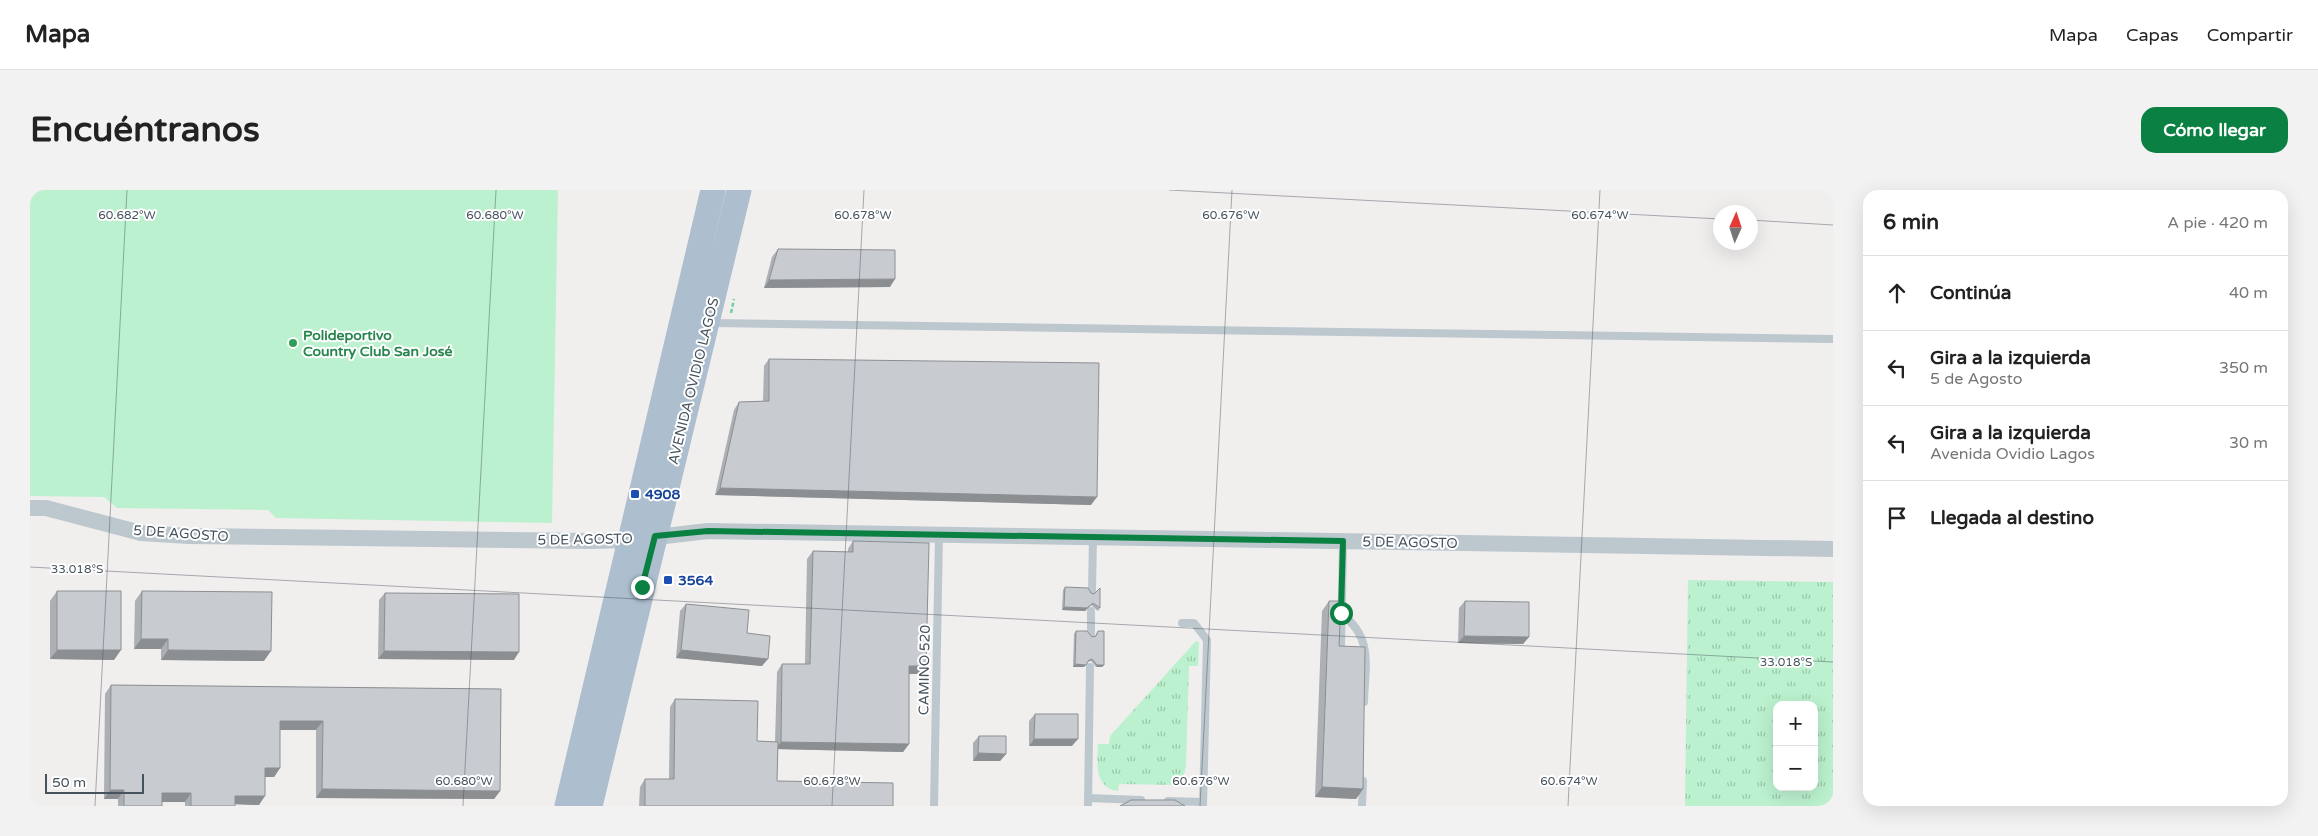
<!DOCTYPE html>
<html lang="es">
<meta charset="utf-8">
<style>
:root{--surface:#fff;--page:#f2f2f2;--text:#222;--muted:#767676;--line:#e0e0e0;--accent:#0b8043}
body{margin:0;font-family:"Varela Round",sans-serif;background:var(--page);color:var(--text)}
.controls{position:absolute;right:15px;bottom:15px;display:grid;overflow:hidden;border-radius:10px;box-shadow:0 5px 20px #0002}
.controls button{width:45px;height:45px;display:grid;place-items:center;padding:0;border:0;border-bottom:1px solid var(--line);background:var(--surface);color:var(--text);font:25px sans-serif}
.compass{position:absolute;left:1683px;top:15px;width:45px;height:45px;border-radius:50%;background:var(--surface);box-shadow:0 5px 20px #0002;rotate:3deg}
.scale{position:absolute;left:15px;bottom:12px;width:99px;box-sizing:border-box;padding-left:5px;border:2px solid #46535d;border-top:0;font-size:14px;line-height:18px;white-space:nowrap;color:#46535d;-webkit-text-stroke:4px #fff;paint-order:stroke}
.stop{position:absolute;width:15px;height:15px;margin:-11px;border:4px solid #0b8043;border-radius:50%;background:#fff}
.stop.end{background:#0b8043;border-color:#fff;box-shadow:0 1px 5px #0008}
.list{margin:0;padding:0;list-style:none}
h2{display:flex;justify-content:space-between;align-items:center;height:65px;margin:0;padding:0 20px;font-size:21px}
h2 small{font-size:16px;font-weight:400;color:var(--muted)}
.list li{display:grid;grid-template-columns:32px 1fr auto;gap:15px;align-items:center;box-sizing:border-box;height:75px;padding:0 20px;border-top:1px solid var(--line)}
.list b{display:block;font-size:19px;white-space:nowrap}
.list p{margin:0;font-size:16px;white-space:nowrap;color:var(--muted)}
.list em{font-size:16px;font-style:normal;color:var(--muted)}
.icon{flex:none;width:28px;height:28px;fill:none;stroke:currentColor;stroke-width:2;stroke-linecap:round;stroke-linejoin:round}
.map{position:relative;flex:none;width:1803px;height:616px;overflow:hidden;border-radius:15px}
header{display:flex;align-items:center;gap:30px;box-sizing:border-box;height:70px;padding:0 25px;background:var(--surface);border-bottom:1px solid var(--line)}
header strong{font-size:24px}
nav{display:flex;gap:28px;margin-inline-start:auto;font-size:18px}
.intro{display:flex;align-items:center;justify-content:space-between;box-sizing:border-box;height:120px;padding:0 30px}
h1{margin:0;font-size:35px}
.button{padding:12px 22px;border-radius:15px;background:var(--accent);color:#fff;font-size:18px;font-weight:700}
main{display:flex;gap:30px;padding:0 30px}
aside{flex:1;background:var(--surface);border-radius:15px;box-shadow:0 5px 20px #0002}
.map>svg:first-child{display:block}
.grass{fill:url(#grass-tufts);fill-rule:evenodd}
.garden{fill:#bbf1ce}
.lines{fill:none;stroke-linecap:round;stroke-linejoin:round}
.path{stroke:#71d09e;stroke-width:2.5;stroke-dasharray:4 2.5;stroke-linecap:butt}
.service{stroke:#bcc7ce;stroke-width:8}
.minor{stroke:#bcc7ce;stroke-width:16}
.primary{stroke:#adbfcf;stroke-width:25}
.wall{fill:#acafb4}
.shaded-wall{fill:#8c8f92}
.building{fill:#c8ccd1;stroke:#8c8f92}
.route{stroke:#0b8043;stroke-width:6}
.ticks{fill:none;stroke:#46535d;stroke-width:1;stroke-opacity:0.45}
.leisure-dot{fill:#2e9e5b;stroke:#fff;stroke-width:2}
.transit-dot{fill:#1a4fb4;stroke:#fff;stroke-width:2}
.labels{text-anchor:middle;stroke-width:4;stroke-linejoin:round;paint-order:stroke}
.leisure-label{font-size:14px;font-weight:bold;fill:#27864d;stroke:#fff;text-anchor:start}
.street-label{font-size:14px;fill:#46535d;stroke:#fff}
.transit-label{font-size:14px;font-weight:bold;fill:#164399;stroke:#fff;text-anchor:start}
.ticks-label{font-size:12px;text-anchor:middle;fill:#46535d;stroke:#fff;stroke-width:4;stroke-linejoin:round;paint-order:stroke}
</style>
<header>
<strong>Mapa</strong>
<nav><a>Mapa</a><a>Capas</a><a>Compartir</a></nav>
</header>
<div class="intro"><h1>Encuéntranos</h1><a class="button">Cómo llegar</a></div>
<main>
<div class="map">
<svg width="1803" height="616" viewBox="0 0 1803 616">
<defs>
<pattern id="grass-tufts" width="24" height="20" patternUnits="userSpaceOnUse" patternTransform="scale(1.25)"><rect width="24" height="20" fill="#bbf1ce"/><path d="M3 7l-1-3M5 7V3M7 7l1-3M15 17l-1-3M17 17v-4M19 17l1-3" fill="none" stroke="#9ac6aa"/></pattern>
</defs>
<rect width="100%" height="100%" fill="#f1eeee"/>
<path class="grass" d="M1658,390L1803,392V616H1655ZM1747,515H1784V597H1747Z
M1166,451L1169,452L1168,476H1159L1156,576L1152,593L1144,595L1089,594L1088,601C1064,598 1067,572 1068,554H1079L1080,546Z"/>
<path class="garden" d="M0,0H528L522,333L246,328L238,320L87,318L74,307L0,306Z"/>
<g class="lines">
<path class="path" d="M701,123L704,109"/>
<path class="service" d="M682,133L1803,149
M1062,401L1063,347
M1311,423C1344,449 1335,474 1334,512
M1152,433H1164L1177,450L1173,616
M1061,444V421
M1311,458L1313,351
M1058,608L1111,610
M1138,611L1173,612
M904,616L909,345
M1058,616L1060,477
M1332,616L1333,591"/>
<path class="minor" d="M0,318H16L111,343L159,346L561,351L601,350L678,341L1803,359"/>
<path class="primary" d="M537,616L683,0
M560,616L709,0"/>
</g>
<path class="wall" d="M748,59L860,97L734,98L742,67Z
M739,169L1061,315L685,305L704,220L709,212L733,211L734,176Z
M823,351L891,484H879V554L873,562L748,559L747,591L863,616H609L610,597L615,589H639L640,517L645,509L727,551L745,552L747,482L752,474H775L777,369L783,361L818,362V359Z
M1035,397L1061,403L1070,418L1068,421L1061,415L1055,421L1032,420L1033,400Z
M27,401L84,470L20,469V411Z
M112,401L234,471L131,470V459H104L105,411Z
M355,403L484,470L348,469L349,410Z
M1299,411L1309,456L1333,599L1326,609L1285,607L1292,421Z
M1435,411L1499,447L1493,454L1428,453L1429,418Z
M656,414L717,443L732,476L646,468L650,421Z
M1046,441L1062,447L1065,446L1068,441L1074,475L1072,477H1066L1061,471L1057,472L1054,477H1043L1044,444Z
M81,495L471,499L470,601L464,609L286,608V540H250V578L244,587H235L229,615L205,614V616H155V612H132V616H88V609H74L75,504Z
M1005,524L1042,556H999V531Z
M949,546L976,564L970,571H943V553Z"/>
<path class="shaded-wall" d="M865,89L860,97L734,98L739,90Z
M690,298L1067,307L1061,315L685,305Z
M1063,413L1055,421L1032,420L1034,417Z
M1434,446L1499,447L1493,454L1428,453Z
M111,449H138L131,459H104Z
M27,460H91L84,470L20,469Z
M138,460L241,461L234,471L131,470Z
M651,460L738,469L732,476L646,468Z
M354,461L489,462L484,470L348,469Z
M1045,474L1056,475L1054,477H1043Z
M1067,475H1074L1072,477H1066Z
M879,476H896L891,484H874Z
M250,531H293L286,540H244Z
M1004,549H1048L1042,556H999Z
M751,552L879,554L873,562L745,559Z
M948,563L976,564L970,571H943Z
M235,578H250L244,587H229Z
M1292,597L1333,599L1326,609L1285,607Z
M292,599L470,601L464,609L286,608Z
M80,600H94L88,609H74Z
M132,603H161L155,612H126Z
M205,606H235L229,615L199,614Z"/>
<path class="building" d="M748,59L865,60V89L739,90Z
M739,169L1069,173L1067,307L690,298L709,212L739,211Z
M823,351L899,353L896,476H879V554L751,552L752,474H780L783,361L823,362Z
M1035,397L1058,398L1061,403L1064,404L1070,398V418L1063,413L1057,418L1034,417Z
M27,401H91V460H27Z
M112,401L242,402L241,461L138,460V449H111Z
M355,403L489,404V462L354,461Z
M1299,411H1311L1309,456L1335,457L1333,599L1292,597Z
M1435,411L1499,412V447L1434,446Z
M656,414L719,420L717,443L740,446L738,469L651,460Z
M1046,441H1057L1062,447L1066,446L1068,441H1074V475H1067L1062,469L1059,470L1056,475L1045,474Z
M81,495L471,499L470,601L292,599L293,531H250V578H235V606H205V616H161V603H132V616H94V600H80Z
M645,509L728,511L727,551L748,552L747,591L863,593V616H615V589H644Z
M1005,524H1048V549H1004Z
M949,546H976V564L948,563Z
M1101,610H1145L1155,616H1090Z"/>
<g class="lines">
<path class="route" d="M612,397L625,346L678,341L1313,351L1311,423"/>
</g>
<path class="ticks" d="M1139,0L1690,29M1720,30L1803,35M0,377L1803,472M65,616L97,0M433,616L466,0M802,616L834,0M1170,616L1202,0M1538,616L1570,0"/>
<circle class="leisure-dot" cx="263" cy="153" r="5"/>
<g class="transit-dot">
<rect x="600" y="299" width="10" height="10" rx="2.5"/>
<rect x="633" y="385" width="10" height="10" rx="2.5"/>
</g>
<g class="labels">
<g class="leisure-label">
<text x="273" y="150">Polideportivo<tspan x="273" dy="16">Country Club San José</tspan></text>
</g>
<g class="street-label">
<text transform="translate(663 191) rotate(-76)" y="5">AVENIDA OVIDIO LAGOS</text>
<text transform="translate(151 343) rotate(4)" y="5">5 DE AGOSTO</text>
<text transform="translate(555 349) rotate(-1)" y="5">5 DE AGOSTO</text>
<text transform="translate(1380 352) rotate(1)" y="5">5 DE AGOSTO</text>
<text transform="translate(894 480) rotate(-89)" y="5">CAMINO 520</text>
</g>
<g class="transit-label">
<text x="615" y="309">4908</text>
<text x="648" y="395">3564</text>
</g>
</g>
<g class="ticks-label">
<text x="97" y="29">60.682°W</text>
<text x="465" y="29">60.680°W</text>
<text x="833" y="29">60.678°W</text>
<text x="1201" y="29">60.676°W</text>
<text x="1570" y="29">60.674°W</text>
<text x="47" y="383">33.018°S</text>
<text x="1756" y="476">33.018°S</text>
<text x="434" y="595">60.680°W</text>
<text x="802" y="595">60.678°W</text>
<text x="1171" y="595">60.676°W</text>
<text x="1539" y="595">60.674°W</text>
</g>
</svg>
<div class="controls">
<button>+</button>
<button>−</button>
</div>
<svg class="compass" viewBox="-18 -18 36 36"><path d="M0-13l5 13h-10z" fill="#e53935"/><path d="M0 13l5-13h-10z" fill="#767676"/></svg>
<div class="scale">50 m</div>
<div class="stop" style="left:1311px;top:423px"></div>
<div class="stop end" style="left:612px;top:397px"></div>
</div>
<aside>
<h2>6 min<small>A pie · 420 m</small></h2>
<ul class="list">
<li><svg class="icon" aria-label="ahead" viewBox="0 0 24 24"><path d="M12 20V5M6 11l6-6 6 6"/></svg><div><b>Continúa</b></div><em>40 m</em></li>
<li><svg class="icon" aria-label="left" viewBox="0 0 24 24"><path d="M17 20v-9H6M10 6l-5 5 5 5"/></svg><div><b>Gira a la izquierda</b><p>5 de Agosto</p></div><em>350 m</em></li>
<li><svg class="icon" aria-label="left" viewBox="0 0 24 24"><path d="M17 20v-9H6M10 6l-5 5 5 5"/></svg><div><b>Gira a la izquierda</b><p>Avenida Ovidio Lagos</p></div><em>30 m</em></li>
<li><svg class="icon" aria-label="arrive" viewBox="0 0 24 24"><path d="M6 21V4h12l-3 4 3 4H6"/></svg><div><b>Llegada al destino</b></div></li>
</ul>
</aside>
</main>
